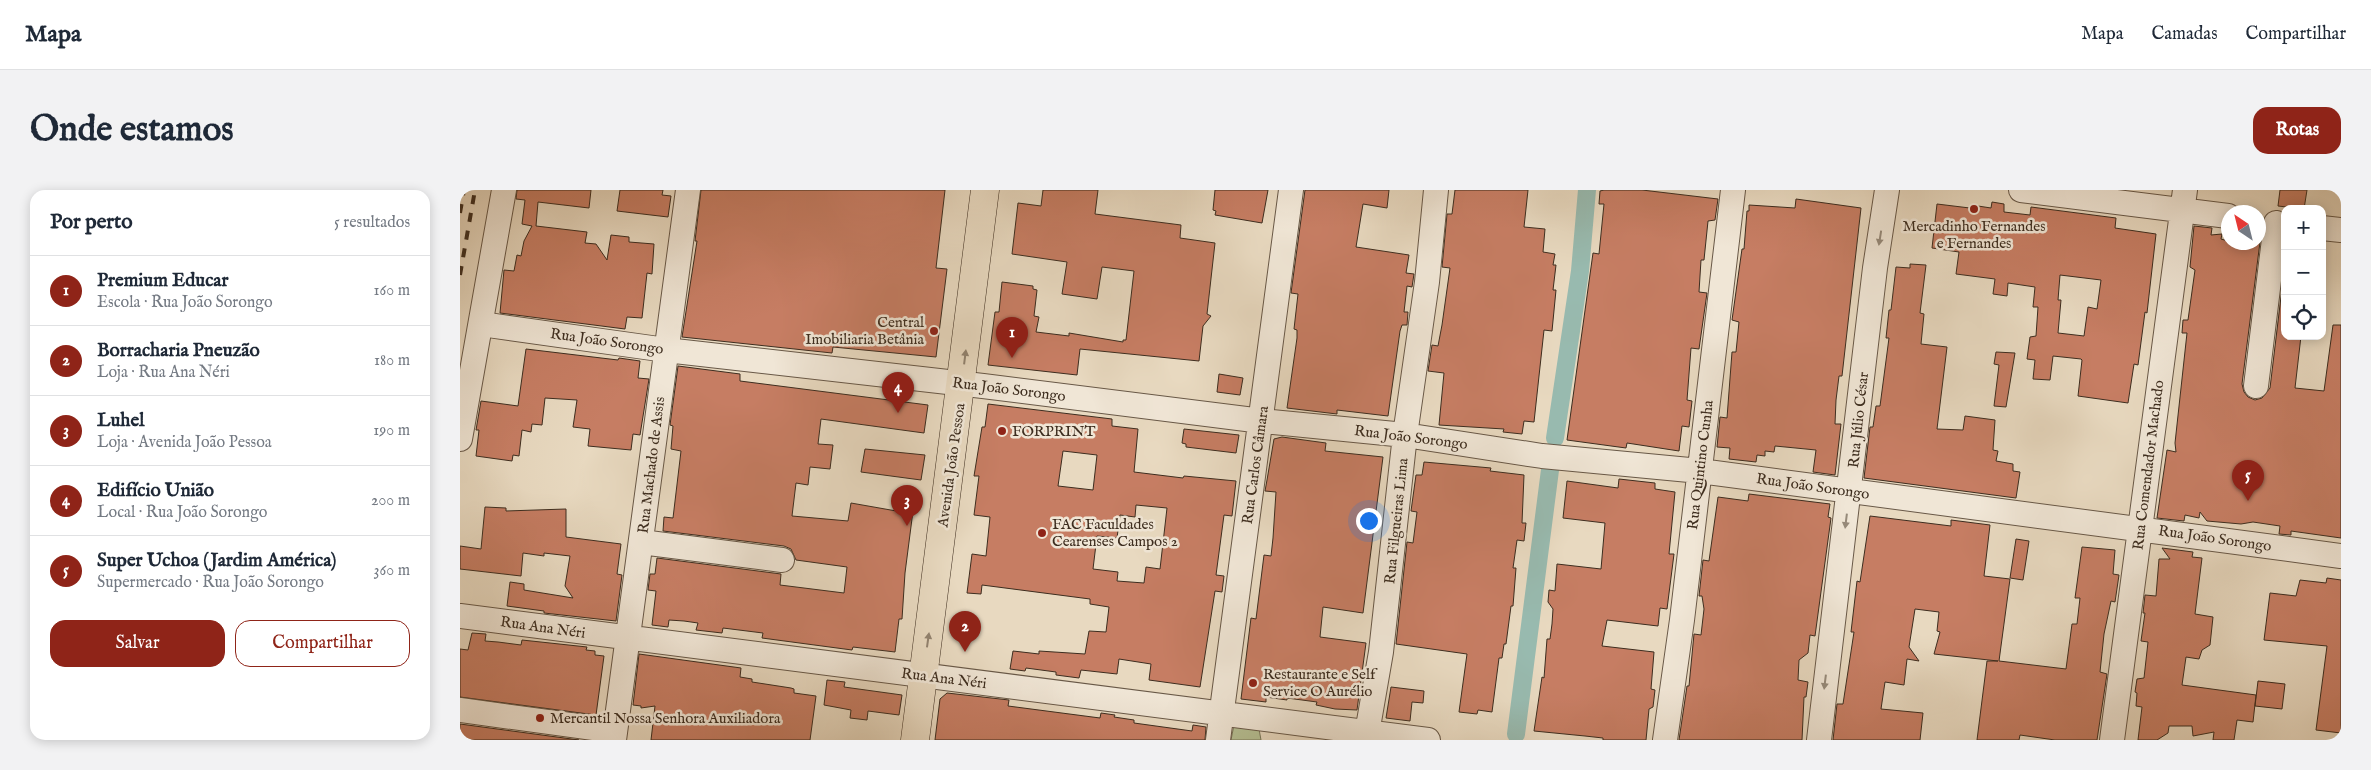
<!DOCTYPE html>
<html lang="pt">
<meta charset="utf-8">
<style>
:root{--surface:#fff;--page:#f2f2f3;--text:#1f2937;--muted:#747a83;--line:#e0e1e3;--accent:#8f2418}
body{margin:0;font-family:"IM FELL English",serif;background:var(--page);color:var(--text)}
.controls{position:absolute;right:15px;top:15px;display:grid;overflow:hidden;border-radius:10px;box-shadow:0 2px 12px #0003}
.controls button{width:45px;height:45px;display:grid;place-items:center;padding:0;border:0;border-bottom:1px solid var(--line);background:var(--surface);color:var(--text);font:25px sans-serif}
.compass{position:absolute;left:1761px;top:15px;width:45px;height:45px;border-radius:50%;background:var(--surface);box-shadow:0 2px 12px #0003;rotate:325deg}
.you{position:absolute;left:908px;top:330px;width:18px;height:18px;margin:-12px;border:4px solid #fff;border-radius:50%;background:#1a73e8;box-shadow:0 0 0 8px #1a73e833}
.badge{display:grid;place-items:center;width:32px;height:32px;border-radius:50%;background:var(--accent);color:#fff;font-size:16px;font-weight:700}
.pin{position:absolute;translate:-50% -41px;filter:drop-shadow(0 1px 2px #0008)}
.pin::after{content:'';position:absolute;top:26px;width:18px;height:15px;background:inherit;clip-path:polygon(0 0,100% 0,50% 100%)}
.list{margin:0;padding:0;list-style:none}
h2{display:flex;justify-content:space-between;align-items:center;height:65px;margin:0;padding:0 20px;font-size:21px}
h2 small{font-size:16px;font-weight:400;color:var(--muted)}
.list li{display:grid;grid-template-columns:32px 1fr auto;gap:15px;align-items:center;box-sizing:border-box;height:70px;padding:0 20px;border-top:1px solid var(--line)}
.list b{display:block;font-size:19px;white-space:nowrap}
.list p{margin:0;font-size:16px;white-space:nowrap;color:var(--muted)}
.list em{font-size:16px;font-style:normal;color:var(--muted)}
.actions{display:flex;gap:10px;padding:15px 20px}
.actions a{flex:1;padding:11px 0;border:1px solid var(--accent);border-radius:15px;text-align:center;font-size:18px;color:var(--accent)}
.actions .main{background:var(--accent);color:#fff}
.icon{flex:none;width:28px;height:28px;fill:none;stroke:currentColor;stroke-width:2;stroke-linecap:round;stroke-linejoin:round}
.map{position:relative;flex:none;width:1881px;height:550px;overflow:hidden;border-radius:15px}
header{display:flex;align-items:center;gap:30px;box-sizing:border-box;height:70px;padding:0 25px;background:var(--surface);border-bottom:1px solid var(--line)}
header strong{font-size:24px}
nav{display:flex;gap:28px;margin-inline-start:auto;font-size:18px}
.intro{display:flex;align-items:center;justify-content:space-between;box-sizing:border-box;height:120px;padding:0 30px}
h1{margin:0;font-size:35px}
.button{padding:12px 22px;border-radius:15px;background:var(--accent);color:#fff;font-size:18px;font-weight:700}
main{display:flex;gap:30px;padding:0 30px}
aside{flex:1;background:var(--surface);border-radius:15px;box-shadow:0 2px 12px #0003}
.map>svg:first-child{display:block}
.green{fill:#b5bf93;stroke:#797659}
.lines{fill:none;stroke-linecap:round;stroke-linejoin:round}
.canal{stroke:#98baaf;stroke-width:18}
.building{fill:#c67d63;stroke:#3d2d1f;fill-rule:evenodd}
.minor-casing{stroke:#685847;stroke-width:26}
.major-casing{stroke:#3d2d1f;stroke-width:29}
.minor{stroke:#f0e6d6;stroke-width:24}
.major{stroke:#e8d9c0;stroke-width:28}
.rail{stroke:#3d2d1f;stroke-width:4;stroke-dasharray:9 9;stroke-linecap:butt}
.oneway{fill:#968a7a}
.oneway2{fill:#928370}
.poi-dot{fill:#8f2418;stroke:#f0e6d6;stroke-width:2}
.labels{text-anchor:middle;stroke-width:5;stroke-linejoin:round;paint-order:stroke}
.poi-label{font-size:15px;fill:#3d2d1f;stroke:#f0e6d6;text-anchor:start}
.street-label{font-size:15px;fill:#3d2d1f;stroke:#f0e6d6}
</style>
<header>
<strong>Mapa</strong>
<nav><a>Mapa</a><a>Camadas</a><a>Compartilhar</a></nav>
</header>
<div class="intro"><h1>Onde estamos</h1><a class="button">Rotas</a></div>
<main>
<aside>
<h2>Por perto<small>5 resultados</small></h2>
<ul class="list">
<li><span class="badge">1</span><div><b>Premium Educar</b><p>Escola · Rua João Sorongo</p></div><em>160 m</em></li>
<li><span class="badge">2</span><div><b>Borracharia Pneuzão</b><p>Loja · Rua Ana Néri</p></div><em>180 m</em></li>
<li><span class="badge">3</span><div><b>Luhel</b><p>Loja · Avenida João Pessoa</p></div><em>190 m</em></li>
<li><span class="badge">4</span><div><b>Edifício União</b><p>Local · Rua João Sorongo</p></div><em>200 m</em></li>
<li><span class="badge">5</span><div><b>Super Uchoa (Jardim América)</b><p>Supermercado · Rua João Sorongo</p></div><em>360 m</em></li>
</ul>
<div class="actions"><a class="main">Salvar</a><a>Compartilhar</a></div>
</aside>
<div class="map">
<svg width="1881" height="550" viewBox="0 0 1881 550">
<rect width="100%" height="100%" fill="#e8d9c0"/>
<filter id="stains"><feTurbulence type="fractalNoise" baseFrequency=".004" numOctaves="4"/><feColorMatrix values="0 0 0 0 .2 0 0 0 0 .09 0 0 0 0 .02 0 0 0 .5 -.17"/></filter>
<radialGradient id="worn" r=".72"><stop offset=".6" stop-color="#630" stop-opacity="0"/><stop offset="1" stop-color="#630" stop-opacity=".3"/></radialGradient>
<path class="green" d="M774,535L799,539L801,550H771Z"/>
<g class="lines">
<path class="canal" d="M1095,248L1120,81L1127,0
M1056,544L1090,280"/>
</g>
<path class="building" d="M57,0H131L129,18L78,12L76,36L127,42L125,53L136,54L147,70L151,45L169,47V52L194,54L192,84L187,83L182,128L167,127L165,139L40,123L44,80L54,81L57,65L61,66L64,51L72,36L62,34L65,10L56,9Z
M160,0H203L202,5L211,6L208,27L157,21Z
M241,0H485L476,78L487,79L476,167L373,157L372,163L222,147L237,51H235Z
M583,0H638L635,24L721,35L720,48L755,53L747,124L751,126L743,136L739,171L620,159L617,185L528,175L535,122H539L542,92L573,96V99L577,100L574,126L579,127L576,142L609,146V143L663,152V150H666L674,81L642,77L637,109L602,104L607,72L552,64L558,13L581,16Z
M755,0H808L802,33L755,25L756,21L753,20Z
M845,0H929L927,18L903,14L896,57L949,65L946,83L954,84L952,97L947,96L944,122H948L947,135H942L940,141L928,226L877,220V224L827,218L837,148V140L834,139L838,104L831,103Z
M995,0H1068L1064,37L1085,39L1083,62L1095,64L1093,75H1096L1093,100H1096L1092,141L1084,140L1074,232L1064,231L1062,244L1043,242L1044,239L979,235L984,183L968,181L972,155L978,156L982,135L990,78L982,77L987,24H992Z
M1144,0H1182L1258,9L1255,30L1248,31L1244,70H1241L1239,102L1247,103L1239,159L1231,158L1227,210L1232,211L1229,237L1222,236L1219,261L1167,253L1166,258L1107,250L1133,63L1139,64L1144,14H1139L1140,1Z
M1820,0H1847L1844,19L1818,16Z
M1336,9L1401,18L1382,186H1379L1376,210L1375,234H1381L1375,285L1353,282L1356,260L1315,256L1314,262L1305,261V266L1297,265L1296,272L1269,269L1270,258L1257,257L1260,227L1267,228L1272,162H1276L1279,132L1272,130L1282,59H1284L1287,21H1289V15L1335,18Z
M1532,12L1544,14V22L1570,25L1571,17L1656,28L1655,38L1696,44L1687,123L1685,122L1678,175L1674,174L1668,213L1618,206L1622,170L1621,169L1593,166L1590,190L1573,189L1575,170L1567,169L1570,147L1576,146L1578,117H1573L1575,97L1548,93L1547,106L1533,104L1535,89L1496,84L1499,62L1472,58L1477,14L1518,19V16L1531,18ZM1600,85L1641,90L1637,119L1628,117L1624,146L1598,143L1601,110H1598Z
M1734,36L1752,38L1751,45L1762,44L1761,49L1768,51V52H1800L1782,194L1784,202L1788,207L1795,210L1802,208L1810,198L1823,90H1825V146H1841L1835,198L1864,201L1873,135H1881V348L1831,341V345L1819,344L1820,336L1793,332L1781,334L1747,331L1740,322L1739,328L1725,325L1724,331L1697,328L1707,260L1716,262L1715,253L1727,143H1722L1723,130H1728L1735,80L1730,77Z
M1450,74L1466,75L1460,123L1464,124L1461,154L1487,157L1477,239L1503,240L1505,226L1535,230L1533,260L1538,261L1536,271L1553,274V281L1560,282L1556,308L1404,288L1410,237H1413L1416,216H1420L1429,148H1426L1429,120H1431L1436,77L1450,78Z
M66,159L158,170L159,168L180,171L178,188L189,189L180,245L173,244L171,260L128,256L130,239L113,237L117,210L85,208L82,235L72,234L71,242L62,240L59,266L53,265L52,271L16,266L19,240H16L21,211L58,216Z
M1536,162L1555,163L1546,217L1534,216L1539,175L1534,174Z
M218,176L280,184V191L468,215L464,243L361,229L358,254L373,255L370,279L350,277L348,295L336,293L332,326L388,331L391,313L442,322L445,320L453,321L445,383L442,429H439L435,462L393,457L392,460L302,448L303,443L263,438L262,443L236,440L238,433L224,431L209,430L208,437L192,435L196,401L188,400L190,384H195L197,368L321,384L320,395L384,403L387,377L336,370L331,359L324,356L203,341L204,327L213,328L221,261L211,259L213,236L210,235Z
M759,184L783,188L780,205L757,202Z
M528,214L652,229V236L678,239L674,282L723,288L724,286L776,291L772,326L764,325L756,385L764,386L762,402L755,401L740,497L689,490L691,474L659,469L657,484L621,480L619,488L596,485V482L566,478L565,481L550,479L553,461L579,464V461L625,464L629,441L646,442L649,417L630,414V409L522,395L521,404L507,403L512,364L526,366L530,327L514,325L519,286H514L522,237H525ZM603,261L637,265L633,300L598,296ZM676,315L707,318L700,379L686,377L684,393L657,391L658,382L633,379L637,346L657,348L660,325L675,327Z
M724,239L779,245L776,263L726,257V254L722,253Z
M822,247L866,253L865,261L923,267L903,423L863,417L860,447L906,453L897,520L875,519L856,515L857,512L827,508V510L806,507V512L781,509L791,428L796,429L804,365L811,366L813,348L816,302L805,301L807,290L814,249Z
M405,259L465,265L461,290L401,282Z
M964,272L1031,278L1030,281L1064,285L1062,333H1066L1064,351L1057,350L1053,378H1056L1053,416H1051L1046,454H1044L1042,468H1039L1032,522L1018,520L1017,524L999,522L1007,464L936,454L947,352L953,353L957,322L951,321L956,285H962Z
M1159,289L1195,293V299L1215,302L1209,364H1214L1207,419L1200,418L1198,436L1147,430L1142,456L1194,462L1191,499L1195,500L1193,517L1189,519L1186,550H1143V548L1125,546L1074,541L1082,487L1084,488L1087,449H1090L1092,434L1093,419L1088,412L1089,400L1095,401L1097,374L1141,379L1145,333L1103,328L1107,291L1158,298Z
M1289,304L1370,314L1368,327L1371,328L1355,446L1350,445L1348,463L1339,470L1338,490L1348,492L1346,507H1344L1342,550H1219L1227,496H1229L1234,444L1241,445L1244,419L1242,406H1239L1243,370L1249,371L1258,307L1288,311Z
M25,317L46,318V321L106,319V347L161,354L157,384L162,385L156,431L84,423V421L47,416L50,392L64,394V400L113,408L105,396L110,366L84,363V366L63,363L61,386L0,379V356L21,359Z
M1410,326L1491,336V330L1530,335L1524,386L1550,389L1539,471L1606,479L1612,434H1617L1620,408H1615L1622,357L1655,360L1653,384L1659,385L1655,412L1651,411L1644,444L1640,482L1647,484L1637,550H1595L1560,545L1559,550H1517L1527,471H1538L1474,464L1480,442L1477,441L1479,422L1455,419L1449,457L1459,471L1447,469L1444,495L1425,492L1421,519L1463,523L1460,550H1373L1377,514H1383L1394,442H1391L1397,391L1400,392Z
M1556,349L1569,351L1563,390L1550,388Z
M1702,358L1733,362L1732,367L1742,368L1735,424L1753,427L1750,455L1742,460L1739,469L1726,467L1722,495L1796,505L1793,532L1777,530L1774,550H1753L1754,542L1733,546L1732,536H1709L1708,543L1697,550H1678L1682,517L1676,516L1677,503L1675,502L1677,489L1684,488L1688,452L1681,451L1685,423H1683L1685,405L1696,406L1699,369H1710Z
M1867,388L1881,390V543L1856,540L1867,456L1804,450L1810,403L1836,406L1840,390L1866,393Z
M12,443L26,444L25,451L38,452L61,455L62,450L127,457L126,460L135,461V465L144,466L136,525L0,507V459L8,460Z
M179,464L281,478L280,487L292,489V492L331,498L334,499V503L356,506L350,550H191L195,516L181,518V516L173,515Z
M367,490L385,492L384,497L442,505L439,525L408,521L407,530L390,528L391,520L364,515Z
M1798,491L1825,494L1822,519L1795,516Z
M931,497L964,501L963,513L952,512L950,531L926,528Z
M487,503L549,510L548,516L640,528L641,523L655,525L654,527L674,530V533L732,541L733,535L746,537L745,550H475L480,509Z
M0,534L119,550H0Z"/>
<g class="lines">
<g class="minor-casing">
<path id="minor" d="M1561,0L1768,26
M1862,38L1881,40
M21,134L206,160L523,196L802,231L945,245L1082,266L1240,281L1881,366
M1796,196L1816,33
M0,249L44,0
M181,352L322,370
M0,426L968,550
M0,520L155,541
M907,543L921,462L945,245L967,92L976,0
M154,550L228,0
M758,550L831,0
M1205,550L1222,430L1273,0
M1359,550L1415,78L1427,0
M1652,550L1725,0"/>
</g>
<g class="major-casing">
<path id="major" d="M455,550L525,0"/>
</g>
<use href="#minor" class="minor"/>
<use href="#major" class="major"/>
<path class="rail" d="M0,23L4,0
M0,85L15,0"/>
</g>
<defs><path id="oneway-solid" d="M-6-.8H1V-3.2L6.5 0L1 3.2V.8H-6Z" transform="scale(1.25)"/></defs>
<g class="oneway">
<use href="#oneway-solid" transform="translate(1420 48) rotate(99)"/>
<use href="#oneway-solid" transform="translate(1386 331) rotate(97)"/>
<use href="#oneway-solid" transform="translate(1365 492) rotate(97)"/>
</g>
<g class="oneway2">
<use href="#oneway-solid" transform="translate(505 167) rotate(-83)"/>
<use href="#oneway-solid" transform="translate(468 450) rotate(-82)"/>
</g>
<g class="poi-dot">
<circle cx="1514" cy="19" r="5"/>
<circle cx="474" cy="141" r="5"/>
<circle cx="542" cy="241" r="5"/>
<circle cx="582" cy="343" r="5"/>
<circle cx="793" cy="493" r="5"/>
<circle cx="80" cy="528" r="5"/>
</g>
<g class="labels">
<g class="poi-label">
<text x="1514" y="41" text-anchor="middle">Mercadinho Fernandes<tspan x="1514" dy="17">e Fernandes</tspan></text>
<text x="464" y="137" text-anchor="end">Central<tspan x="464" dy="17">Imobiliaria Betânia</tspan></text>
<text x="552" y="246">FORPRINT</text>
<text x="592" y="339">FAC Faculdades<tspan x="592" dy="17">Cearenses Campos 2</tspan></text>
<text x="803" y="489">Restaurante e Self<tspan x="803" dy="17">Service O Aurélio</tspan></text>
<text x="90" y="533">Mercantil Nossa Senhora Auxiliadora</text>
</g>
<g class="street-label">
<text transform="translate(147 151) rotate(8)" y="5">Rua João Sorongo</text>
<text transform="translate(549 199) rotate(7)" y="5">Rua João Sorongo</text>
<text transform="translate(1398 230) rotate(-84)" y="5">Rua Júlio César</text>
<text transform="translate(951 247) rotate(7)" y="5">Rua João Sorongo</text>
<text transform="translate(191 275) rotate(-83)" y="5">Rua Machado de Assis</text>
<text transform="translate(491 275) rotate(-82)" y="5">Avenida João Pessoa</text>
<text transform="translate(795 275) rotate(-82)" y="5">Rua Carlos Câmara</text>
<text transform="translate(1240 275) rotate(-83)" y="5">Rua Quintino Cunha</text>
<text transform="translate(1688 275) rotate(-83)" y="5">Rua Comendador Machado</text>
<text transform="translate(1353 296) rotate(8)" y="5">Rua João Sorongo</text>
<text transform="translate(936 331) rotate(-84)" y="5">Rua Filgueiras Lima</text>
<text transform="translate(1755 348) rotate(8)" y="5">Rua João Sorongo</text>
<text transform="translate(83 437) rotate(8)" y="5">Rua Ana Néri</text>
<text transform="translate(484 488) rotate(7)" y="5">Rua Ana Néri</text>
</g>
</g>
<rect width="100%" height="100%" filter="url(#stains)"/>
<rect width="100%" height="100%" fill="url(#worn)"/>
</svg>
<div class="controls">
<button>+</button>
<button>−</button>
<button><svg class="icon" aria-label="locate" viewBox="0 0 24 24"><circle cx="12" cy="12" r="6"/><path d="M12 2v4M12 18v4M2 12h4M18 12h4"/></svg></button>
</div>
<svg class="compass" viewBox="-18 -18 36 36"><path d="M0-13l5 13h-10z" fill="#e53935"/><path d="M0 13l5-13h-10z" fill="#747a83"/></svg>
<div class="you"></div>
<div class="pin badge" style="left:552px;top:168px">1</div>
<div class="pin badge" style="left:505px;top:462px">2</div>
<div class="pin badge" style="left:447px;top:336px">3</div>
<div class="pin badge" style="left:438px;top:223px">4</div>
<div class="pin badge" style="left:1788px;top:311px">5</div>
</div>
</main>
